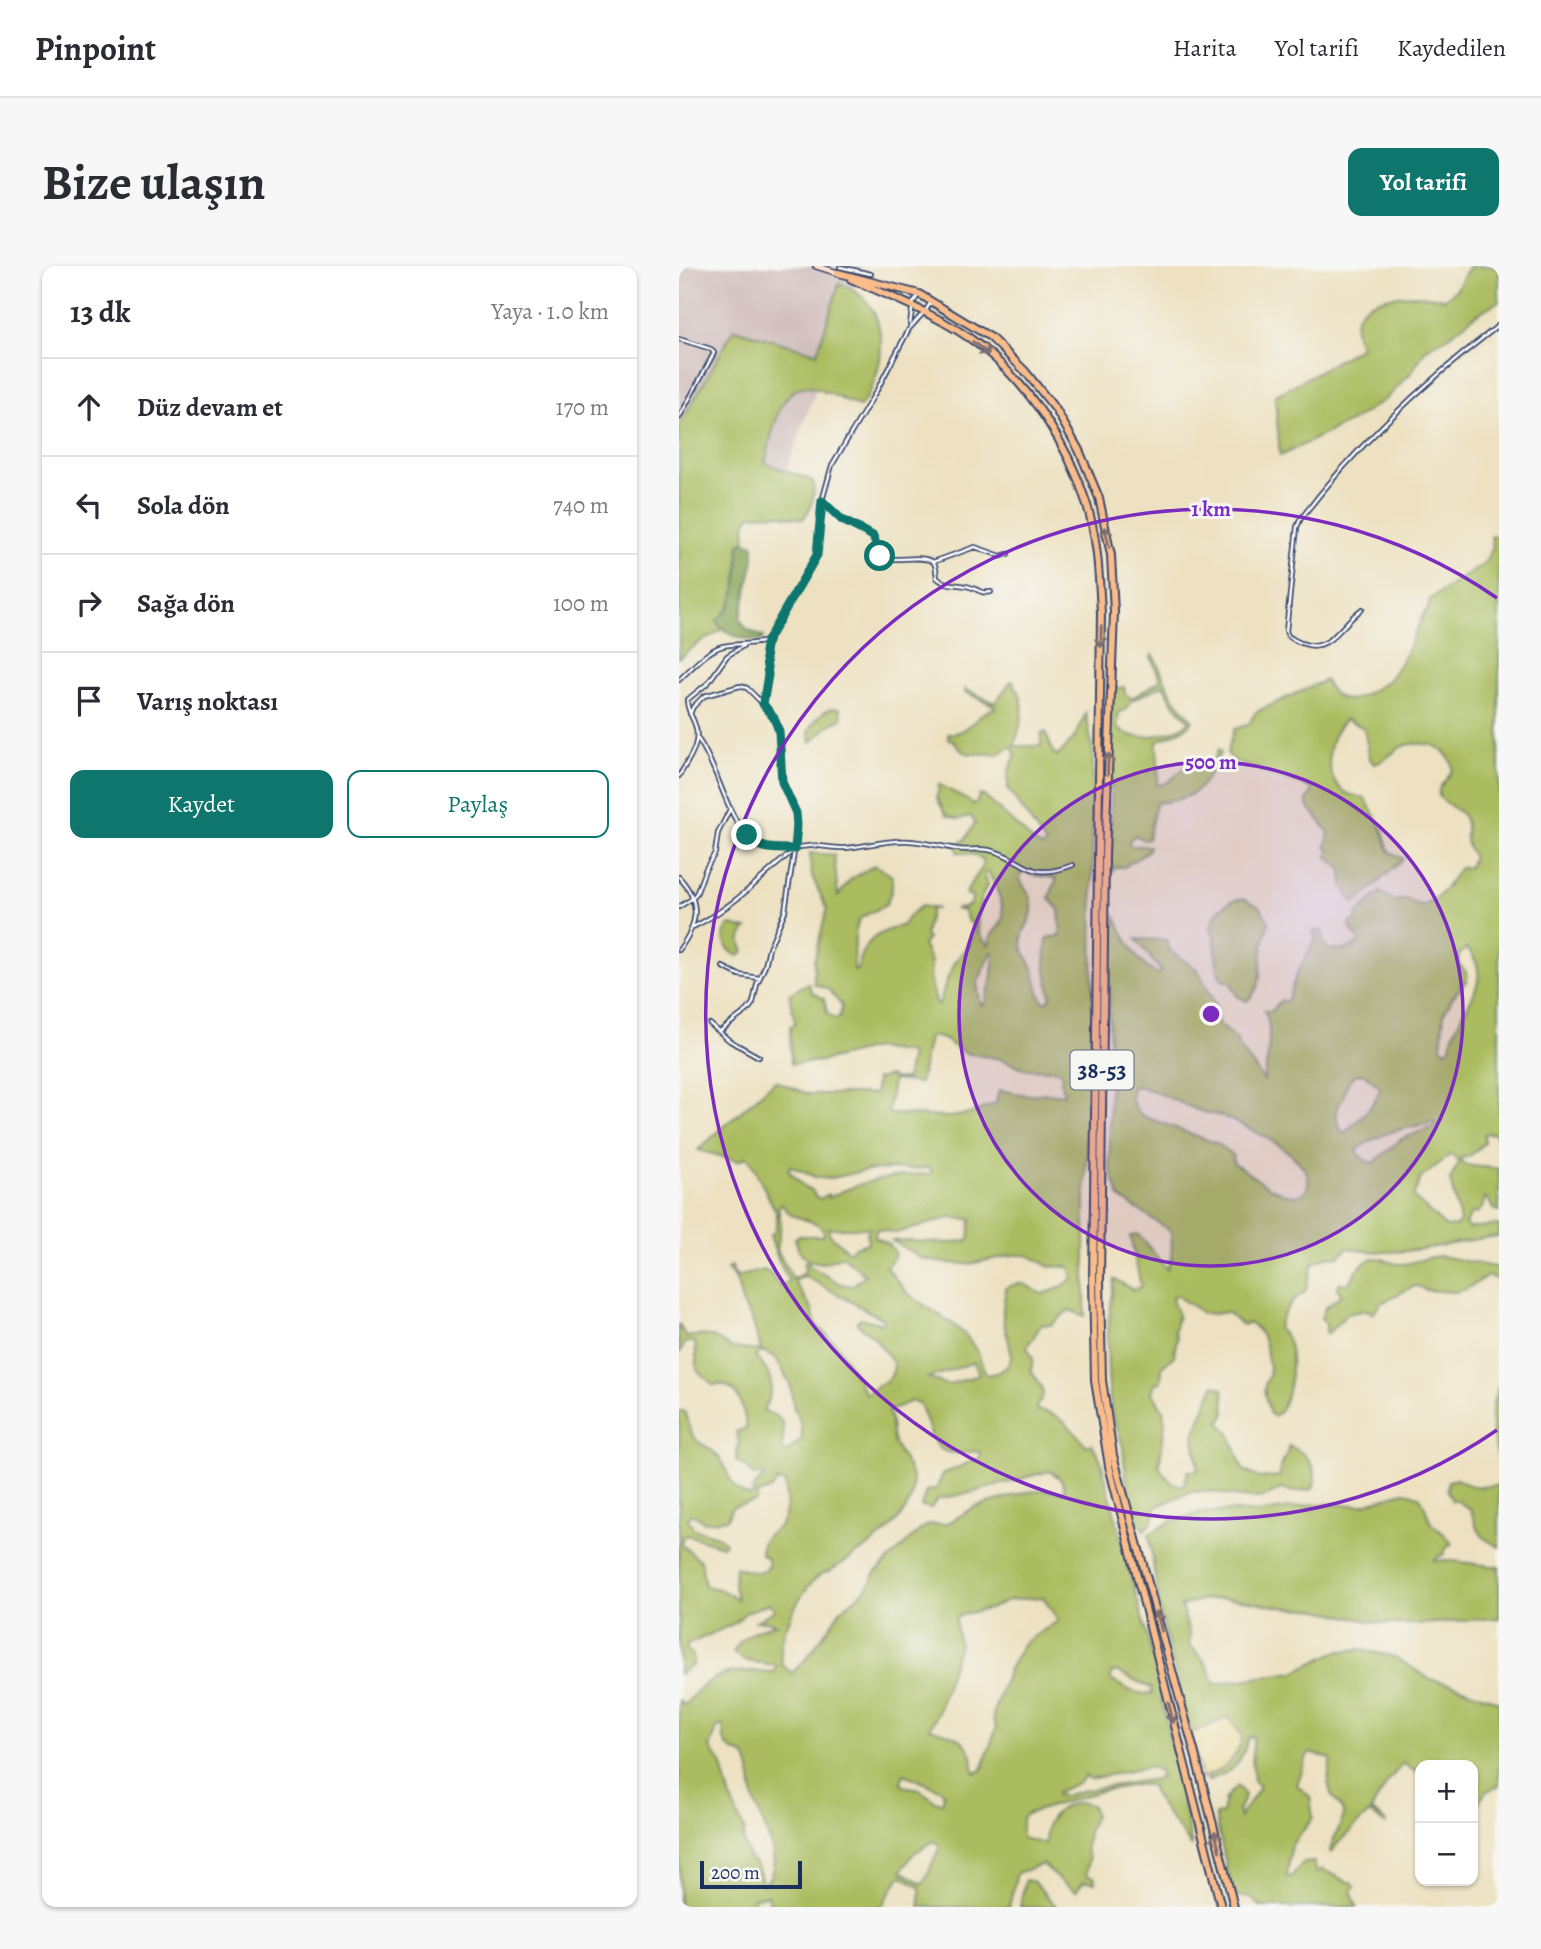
<!DOCTYPE html>
<html lang="tr">
<meta charset="utf-8">
<style>
:root{--surface:#fff;--page:#f7f7f7;--text:#2b2b33;--muted:#7c7c81;--line:#e1e1e2;--accent:#0f766e}
body{margin:0;font-family:Alegreya,serif;background:var(--page);color:var(--text)}
.controls{position:absolute;right:21px;bottom:21px;display:grid;overflow:hidden;border-radius:14px;box-shadow:0 2px 5px #0004}
.controls button{width:63px;height:63px;display:grid;place-items:center;padding:0;border:0;border-bottom:2px solid var(--line);background:var(--surface);color:var(--text);font:35px sans-serif}
.scale{position:absolute;left:21px;bottom:18px;width:102px;box-sizing:border-box;padding-left:7px;border:4px solid #1b2f5e;border-top:0;font-size:19px;line-height:24px;white-space:nowrap;color:#1b2f5e;-webkit-text-stroke:5px #f6f6f2;paint-order:stroke}
.stop{position:absolute;width:21px;height:21px;margin:-16px;border:5px solid #0f766e;border-radius:50%;background:#fff}
.stop.end{background:#0f766e;border-color:#fff;box-shadow:0 2px 7px #0008}
.list{margin:0;padding:0;list-style:none}
h2{display:flex;justify-content:space-between;align-items:center;height:91px;margin:0;padding:0 28px;font-size:30px}
h2 small{font-size:23px;font-weight:400;color:var(--muted)}
.list li{display:grid;grid-template-columns:46px 1fr auto;gap:21px;align-items:center;box-sizing:border-box;height:98px;padding:0 28px;border-top:2px solid var(--line)}
.list b{display:block;font-size:26px;white-space:nowrap}
.list em{font-size:23px;font-style:normal;color:var(--muted)}
.actions{display:flex;gap:14px;padding:21px 28px}
.actions a{flex:1;padding:16px 0;border:2px solid var(--accent);border-radius:14px;text-align:center;font-size:24px;color:var(--accent)}
.actions .main{background:var(--accent);color:#fff}
.icon{flex:none;width:38px;height:38px;fill:none;stroke:currentColor;stroke-width:2;stroke-linecap:round;stroke-linejoin:round}
.map{position:relative;flex:none;width:820px;height:1641px;overflow:hidden;border-radius:14px}
header{display:flex;align-items:center;gap:42px;box-sizing:border-box;height:98px;padding:0 35px;background:var(--surface);border-bottom:2px solid var(--line)}
header strong{font-size:33px}
nav{display:flex;gap:38px;margin-inline-start:auto;font-size:24px}
.intro{display:flex;align-items:center;justify-content:space-between;box-sizing:border-box;height:168px;padding:0 42px}
h1{margin:0;font-size:49px}
.button{padding:18px 32px;border-radius:14px;background:var(--accent);color:#fff;font-size:24px;font-weight:700}
main{display:flex;gap:42px;padding:0 42px}
aside{flex:1;background:var(--surface);border-radius:14px;box-shadow:0 2px 5px #0004}
.map>svg:first-child{display:block}
.industrial{fill:#d1bfbd}
.green{fill:#aabc5f;stroke:#62765e;stroke-width:2;fill-rule:evenodd}
.forest{fill:#87a456;stroke:#516a5a;stroke-width:2}
.sand{fill:#eeda9e;stroke:#84847e;stroke-width:2}
.lines{fill:none;stroke-linecap:round;stroke-linejoin:round}
.minor-casing{stroke:#3a4a6d;stroke-width:6}
.secondary-casing{stroke:#3a4a6d;stroke-width:8}
.trunk-casing{stroke:#3a4a6d;stroke-width:10}
.minor{stroke:#fff;stroke-width:2.5}
.secondary{stroke:#fde4d0;stroke-width:4.5}
.trunk{stroke:#f9bc8a;stroke-width:6}
.oneway{stroke:#7f6e72}
.route{stroke:#0f766e;stroke-width:9}
.ring{fill:none;stroke:#7b2cbf;stroke-width:3.5}
.labels{text-anchor:middle;stroke-width:6;stroke-linejoin:round;paint-order:stroke}
.shield{fill:#f6f6f2;stroke:#5d6b8a;stroke-width:2}
.shield-label{font-size:23px;font-weight:bold;fill:#1b2f5e}
.centre{fill:#7b2cbf;stroke:#f6f6f2;stroke-width:3.5}
.ring-label{font-size:21px;text-anchor:middle;font-weight:bold;fill:#7b2cbf;stroke:#f6f6f2;stroke-width:6;stroke-linejoin:round;paint-order:stroke}
</style>
<header>
<strong>Pinpoint</strong>
<nav><a>Harita</a><a>Yol tarifi</a><a>Kaydedilen</a></nav>
</header>
<div class="intro"><h1>Bize ulaşın</h1><a class="button">Yol tarifi</a></div>
<main>
<aside>
<h2>13 dk<small>Yaya · 1.0 km</small></h2>
<ul class="list">
<li><svg class="icon" aria-label="ahead" viewBox="0 0 24 24"><path d="M12 20V5M6 11l6-6 6 6"/></svg><div><b>Düz devam et</b></div><em>170 m</em></li>
<li><svg class="icon" aria-label="left" viewBox="0 0 24 24"><path d="M17 20v-9H6M10 6l-5 5 5 5"/></svg><div><b>Sola dön</b></div><em>740 m</em></li>
<li><svg class="icon" aria-label="right" viewBox="0 0 24 24"><path d="M7 20v-9h11M14 6l5 5-5 5"/></svg><div><b>Sağa dön</b></div><em>100 m</em></li>
<li><svg class="icon" aria-label="arrive" viewBox="0 0 24 24"><path d="M6 21V4h12l-3 4 3 4H6"/></svg><div><b>Varış noktası</b></div></li>
</ul>
<div class="actions"><a class="main">Kaydet</a><a>Paylaş</a></div>
</aside>
<div class="map">
<svg width="820" height="1641" viewBox="0 0 820 1641">
<rect width="100%" height="100%" fill="#f6f6f2"/>
<filter id="ink" filterUnits="userSpaceOnUse"><feTurbulence type="fractalNoise" baseFrequency=".0143" numOctaves="2"/><feDisplacementMap in="SourceGraphic" scale="14" xChannelSelector="R" yChannelSelector="G"/><feConvolveMatrix kernelMatrix="1 2 1 2 8 2 1 2 1" color-interpolation-filters="sRGB"/></filter>
<filter id="wash" filterUnits="userSpaceOnUse"><feTurbulence type="fractalNoise" baseFrequency=".00686" numOctaves="4" result="noise"/><feDisplacementMap in="SourceGraphic" scale="28" xChannelSelector="R" yChannelSelector="G"/><feGaussianBlur stdDeviation="1.57" result="paint"/><feColorMatrix in="noise" values="0 0 0 0 0 0 0 0 0 0 0 0 0 0 0 0 0 1.4 0 .05"/><feComposite in="paint" operator="in"/></filter>
<g filter="url(#wash)">
<rect width="100%" height="100%" fill="#ede1c1"/>
<path class="industrial" d="M0,0H183L95,237L0,242Z"/>
<path class="green" d="M792,0H820V35L798,48L767,72L747,83L732,107L708,132L673,155L601,190L596,130L682,81C653,28 733,24 765,33C785,22 780,11 792,0Z
M160,18C214,34 210,104 181,141C165,135 146,123 129,121C98,118 92,176 86,197L134,215C136,230 133,241 124,253L97,248L71,249L66,259L67,276L60,278C59,306 62,337 37,355L44,363L21,376L0,392V160L55,63L138,87Z
M816,269L820,272V881L815,867L805,868V877L791,890L781,892L785,899L820,903V945L814,943L809,933L806,932L803,942L797,948L793,947L786,958L789,962L820,959V970C769,976 720,994 669,982L660,990L647,991L634,997L626,1026C613,1033 602,1048 599,1063C602,1065 605,1068 607,1071C617,1088 612,1139 596,1150L591,1148C587,1133 581,1121 591,1108C588,1090 588,1066 570,1057L563,1059L547,1046L535,1048L522,1047C517,1039 505,1038 499,1030H494L493,1034L499,1049L495,1065L498,1072L495,1090L483,1101L482,1116L476,1117L473,1126L484,1144L486,1158L480,1201C487,1210 491,1220 505,1219L509,1205H519L515,1169L535,1119L544,1123L546,1148L540,1157L550,1166L564,1204L580,1212L601,1210C600,1196 610,1190 610,1180C629,1187 641,1203 634,1223L616,1226L601,1223C574,1244 544,1221 514,1226C502,1228 490,1236 478,1240L473,1256L465,1264C449,1248 446,1204 444,1182C442,1169 435,1159 433,1146C426,1102 428,1057 435,1013L455,1024L462,1020L451,970L457,968L461,970L488,1003L493,992L492,965L440,931L431,901L430,703L436,650C447,671 456,699 479,708L482,705L457,673L488,674L491,685L519,704L536,738L539,757L558,774L559,779L585,814C588,796 595,759 585,745H593L602,734L606,736L609,733L618,707L637,673L634,666L643,664L644,675L648,683L665,684L678,679L680,673L672,664L671,657L677,654L678,648L701,626L715,635L727,633L740,640C759,639 770,616 781,602L790,601L794,590C792,587 790,584 789,581C784,571 791,560 784,550C778,542 762,536 760,529C756,514 787,509 766,487C756,477 746,477 732,478C716,479 709,496 695,498L691,493L685,462L667,453C641,476 643,530 686,532L704,565L710,585L724,593L675,639L664,619L663,604L649,591L650,584L647,581L650,567L628,539V533L633,526L632,522L555,495L548,487L555,463L569,459L577,446L646,414C658,440 674,437 694,424C700,420 708,417 712,411C726,392 735,369 745,347L749,343L751,333L805,298L814,281L812,271ZM788,682C820,718 775,745 771,782L766,784L762,781L765,747L773,732L788,714L787,706L780,698V689ZM684,807L701,821C699,838 676,856 664,868C661,862 657,853 657,846C657,839 663,837 664,831C668,818 669,810 684,807ZM456,820C479,824 495,835 516,843C525,847 537,848 547,852C567,860 601,877 616,892C623,899 632,908 629,919C621,950 567,905 554,896V889L539,878L464,850C454,843 452,834 453,822ZM752,855L756,856L754,861L722,873L694,897L685,894L677,885C698,867 722,863 748,858ZM772,888L780,896L771,914L781,955L777,960L767,961L734,931L742,912Z
M474,388L494,431L514,455L505,463L478,475C477,490 482,504 478,519C499,520 505,483 531,503L539,484L542,486C522,523 522,532 477,537L469,573L465,574L456,569L450,575L451,580H470L469,585L445,601H438L432,606V431L435,423L445,421L446,428L453,432L482,414L472,391ZM484,419L495,438L511,456C494,467 454,480 438,461L440,446L447,444L453,434Z
M332,415L335,416V419C351,438 341,459 335,480H362V468L366,466L375,488L379,490L395,472L407,447L414,486L413,804L406,931V1050L390,1044L372,1059H362L348,1081L354,1093L352,1104L364,1125L363,1132L357,1141L359,1145C381,1145 394,1165 408,1180L413,1178L421,1192L475,1397L513,1581C502,1564 476,1537 472,1519H456L418,1526L347,1548L343,1552V1572L366,1578C367,1571 366,1563 370,1556C378,1541 400,1530 414,1541L416,1549L409,1566L407,1583L410,1592L408,1609L416,1611V1616L405,1615L397,1625L377,1611L364,1598L338,1607L330,1641H241V1621L223,1610L220,1612L202,1641H92L89,1629L76,1631L73,1641H0V1434L6,1439C34,1403 53,1404 95,1406L98,1402L96,1399L68,1395L54,1387C62,1369 79,1362 97,1358L88,1355H77L96,1344L90,1337L66,1347L56,1357L8,1379V1384L14,1389V1399L0,1408V1145H5C10,1153 9,1163 15,1171C21,1179 30,1181 37,1188C50,1200 49,1227 71,1230L75,1227L73,1224L85,1210L81,1208L75,1210L68,1201L57,1195L60,1175L57,1166L68,1162C64,1142 60,1115 34,1119L18,1104L16,1076H7L0,1088V1058L7,1071C31,1068 32,1068 52,1082C61,1082 75,1086 82,1084L73,1053L64,1039L57,1013L48,1003L53,1000L54,1006L58,1011L84,1004L91,1007L101,1021L110,1015L100,996L91,969L96,966L98,948L71,894L66,891L60,895L19,884L96,815L129,828H196L197,813L211,810L214,813H227L232,787L196,782L143,795L112,798L111,760L115,759L116,756L110,728L129,717L133,726L145,733L148,747L155,753L160,752L163,740L149,723L135,718V695L148,643L133,610L131,587L155,589L159,630L172,613L196,599L213,610V623L207,639L183,651L179,656L176,668L175,705L178,704C186,673 195,668 224,659L231,649L242,640L259,643H252L246,669L249,673L244,679L252,696L251,713L258,739H260C266,718 273,693 291,679L290,678L296,667L294,658L289,655L285,645L276,643C285,642 294,641 293,630L287,628C294,606 327,591 278,586V579L287,572L296,557L292,550L279,553L267,549L258,532L260,518L295,538L298,536L300,529L305,530L355,576L363,581L367,578L329,523V506L337,489L334,483L331,481L318,489C297,484 287,496 274,474L269,473V468C294,467 293,449 316,442L314,439L286,426V423L316,437ZM343,604L354,609L376,612L377,614L370,632L380,644L382,670L368,672L366,699L372,731L367,736L364,735C358,725 358,714 354,703C351,694 341,684 343,673C344,661 355,654 353,637C352,627 344,621 341,613ZM309,606C315,615 328,645 323,655C318,666 311,665 310,679C292,667 299,636 308,619L305,609ZM313,686L315,688L312,717L305,739H302L298,718ZM255,770L264,773L286,787L322,793L346,803L378,804L383,808L382,819L385,827L383,829L369,827L347,829L320,824L317,837L291,848L271,851L213,848L209,846L214,814L241,817L250,771ZM111,900L136,911L148,913L189,904L251,902L253,905L251,908C215,908 181,915 149,932V928L141,933L136,930L133,924L126,922L109,904ZM102,938L112,949L139,958L145,966L144,970H120L116,972L120,985L129,994L125,996L126,1007L114,1013L98,984L102,958L99,941ZM270,952L292,953L290,974L269,977L212,974L244,993L267,997L290,998L334,989H349L369,1000L391,1001L394,1012L381,1022L364,1028C347,1022 348,1012 327,1022C326,1031 323,1041 324,1050C325,1073 350,1103 307,1109L298,1085L288,1071L275,1059L229,1028L207,1001L215,991L216,986L208,977L195,971L198,963L217,967ZM149,962H191L188,967L189,977L176,981L170,986L151,969ZM164,990L186,1009L173,1020L162,1018L129,999L131,995L145,997ZM126,1010L205,1054L203,1058L182,1052L178,1055V1058L195,1071L215,1098C215,1117 199,1117 187,1128L158,1079L137,1059L133,1043L115,1015ZM84,1085L97,1092L111,1118L115,1142L122,1157L123,1173L108,1186L103,1183C105,1160 109,1152 84,1145C97,1123 94,1108 76,1091ZM295,1096L300,1109L268,1119L249,1112ZM233,1135L241,1138C257,1175 250,1194 298,1185L302,1188L301,1192L264,1208L257,1223L247,1225L242,1240L252,1242L258,1233L291,1227L370,1205C378,1209 387,1216 385,1226L366,1224L348,1226L296,1241L267,1258H251L242,1263L197,1306L188,1322L161,1345L128,1392L113,1407L103,1399C103,1394 101,1388 102,1382C104,1361 127,1309 151,1305C179,1287 242,1253 233,1211C230,1198 220,1189 215,1177C211,1166 214,1156 209,1145ZM99,1215L106,1216C106,1228 110,1245 103,1256C94,1271 82,1265 82,1288L89,1293V1302C79,1311 66,1303 56,1301L55,1319L58,1333L40,1323L26,1320L22,1295L3,1279V1272L8,1269L43,1280L46,1277L38,1270L15,1263L9,1254L11,1249H15L25,1256L48,1253L53,1241L77,1235L78,1228L91,1224ZM364,1331L379,1355L345,1377L330,1403L315,1444L314,1453L317,1462L303,1504L296,1507C293,1501 294,1496 293,1490C287,1471 268,1467 251,1462L259,1446L280,1378L276,1353L284,1348L310,1343L329,1334ZM437,1405L472,1422L473,1427C459,1431 444,1421 432,1414V1407ZM39,1460H45C42,1477 49,1485 65,1489C74,1504 71,1520 76,1537C83,1559 109,1599 84,1619L78,1599L70,1592L64,1574L66,1565L53,1537L42,1497L31,1481ZM471,1501L479,1504L482,1512L402,1525L385,1530L377,1529L378,1526L399,1517L407,1510L410,1513ZM225,1508L262,1524L265,1528L263,1537L256,1535L240,1523L224,1520L222,1516ZM253,1576H257L261,1581L244,1618L223,1605L234,1588Z
M153,442H161L163,453L152,458L132,476L130,465C136,455 141,446 153,442Z
M565,632L581,641L590,656C587,666 584,676 583,685C581,704 584,721 568,735L558,730L551,716L543,714C533,699 541,678 532,663C534,646 548,633 565,632Z
M52,659L68,663C61,669 60,677 65,685L60,690C47,687 39,667 52,659Z
M762,990L820,1002V1013L809,1010L787,1023L776,1026L746,1024L739,1020L733,1021L702,1037L694,1048L688,1044L668,1048L649,1067H647V1058L642,1052L646,1042L661,1030V1026L658,1022L661,1017L669,1018C677,1007 687,987 703,993C710,995 716,999 724,998C737,997 748,990 762,990Z
M820,1119V1194C812,1167 809,1145 820,1119Z
M778,1213C792,1223 805,1221 820,1219V1281L805,1272L797,1260L792,1244L777,1234L773,1235L768,1224L769,1215Z
M724,1226C750,1228 742,1242 753,1257C759,1265 768,1268 773,1278L768,1280L765,1288L755,1293V1295L766,1294L820,1301V1352C781,1354 742,1361 703,1357C681,1354 661,1348 639,1344C625,1342 611,1343 597,1340C558,1333 542,1326 502,1340L511,1369L510,1378L526,1396L536,1418L615,1406L656,1386L680,1383L716,1391L751,1413L779,1420L820,1436V1520L808,1525L794,1544V1499H741V1509L724,1497L710,1514L692,1544L707,1555L706,1558L691,1546L658,1578L653,1587L651,1586C652,1572 665,1560 664,1547C663,1541 659,1538 655,1533C647,1522 649,1506 652,1493L632,1487L628,1490L618,1519L631,1531L634,1552L612,1580L608,1611L611,1612L624,1597L635,1596L638,1607L643,1603L669,1616H673L676,1621L672,1625L678,1641H582L572,1632L554,1629L536,1549L543,1548L546,1532L558,1520L566,1529L559,1545L561,1551C566,1539 578,1532 580,1518L575,1516L573,1489L575,1472L573,1470L569,1472C561,1501 556,1503 529,1515L528,1510C548,1501 560,1491 563,1468L512,1467L481,1347L470,1268L493,1255L520,1247L554,1245L578,1247L637,1238L682,1239Z
M346,1614L355,1616L378,1641H341Z"/>
<path class="forest" d="M65,276L75,279V294L61,353L68,364L84,371L82,375C66,374 46,370 37,355C62,337 59,306 60,278Z"/>
<path class="sand" d="M550,1451L563,1470C559,1494 545,1503 523,1512L512,1467Z"/>
</g>
<g filter="url(#ink)">
<g class="lines">
<g class="minor-casing">
<path id="minor" d="M161,1L192,8
M231,58L234,37L240,28
M0,73L32,83L35,87L0,152
M144,235L163,254L194,270L203,292C216,296 245,288 254,296C258,299 257,308 258,312C268,321 279,317 291,321C300,324 303,328 312,326
M254,296L296,281L322,290L329,288
M683,343C655,364 648,396 609,370L607,365L618,261L621,254C677,179 746,116 820,59
M0,414C12,403 28,384 44,380C59,377 73,379 88,375
M11,448L14,441L25,430L61,420L68,422L84,438
M19,473C41,504 46,551 74,576C88,589 114,581 130,580C143,579 155,583 167,582C188,580 210,573 231,575C247,576 262,581 278,583C288,585 299,582 310,584C348,592 346,617 394,599
M0,510C10,493 24,475 15,456C12,449 8,443 8,434L29,417L48,390L64,380
M0,611C23,636 19,658 0,684
M0,641L14,632L18,626L26,604L36,587L39,567L51,543
M14,661C55,641 81,612 116,583
M44,701L60,709L80,712
M31,758L51,775L80,791
M41,765L69,744L74,737L78,718L86,700L90,682L106,645L117,573V547L103,516L100,465L95,452L84,438L89,409L86,386L88,375L138,289L143,235L153,199L198,124L230,63L247,44L252,36"/>
</g>
<g class="secondary-casing">
<path id="secondary" d="M137,0L159,7"/>
</g>
<g class="trunk-casing">
<path id="trunk" d="M159,7L240,28L311,71L346,105L377,144L400,184L420,232L432,289L435,346L426,589L421,1014L423,1114L434,1189L516,1488L555,1641
M172,13C216,32 266,52 304,82C351,121 389,178 407,236C419,272 420,310 422,347L414,1014L416,1115L430,1200L542,1641"/>
</g>
<use href="#minor" class="minor"/>
<use href="#secondary" class="secondary"/>
<use href="#trunk" class="trunk"/>
</g>
<defs><path id="oneway-shaft" d="M-6 0H5M1.5-3L5.5 0L1.5 3" fill="none" stroke-width="1.6" stroke-linecap="round" stroke-linejoin="round" transform="scale(1.75)"/></defs>
<g class="oneway">
<use href="#oneway-shaft" transform="translate(302 82) rotate(38)"/>
<use href="#oneway-shaft" transform="translate(428 271) rotate(-102)"/>
<use href="#oneway-shaft" transform="translate(422 371) rotate(91)"/>
<use href="#oneway-shaft" transform="translate(429 498) rotate(-88)"/>
<use href="#oneway-shaft" transform="translate(480 1355) rotate(-105)"/>
<use href="#oneway-shaft" transform="translate(492 1447) rotate(76)"/>
<use href="#oneway-shaft" transform="translate(538 1575) rotate(-104)"/>
</g>
</g>
<g class="lines" filter="url(#ink)">
<path class="route" d="M68,569C80,585 98,583 116,583L118,559L117,547L103,516L100,465L95,452L84,438L89,409L86,386L88,375L138,289L143,235L163,254L194,270L201,290"/>
</g>
<circle cx="532" cy="748" r="252" fill="#7b2cbf" fill-opacity=".12"/>
<g class="ring">
<circle cx="532" cy="748" r="252"/>
<path d="M818 1164A505 505 0 1 1 818 332"/>
</g>
<g class="labels">
<rect class="shield" x="391.5" y="784.5" width="63" height="39" rx="5"/>
<g class="shield-label">
<text x="423" y="812">38-53</text>
</g>
</g>
<circle cx="532" cy="748" r="10" class="centre"/>
<g class="ring-label">
<text x="532" y="250">1 km</text>
<text x="532" y="503">500 m</text>
</g>
</svg>
<div class="controls">
<button>+</button>
<button>−</button>
</div>
<div class="scale">200 m</div>
<div class="stop" style="left:201px;top:290px"></div>
<div class="stop end" style="left:68px;top:569px"></div>
</div>
</main>
